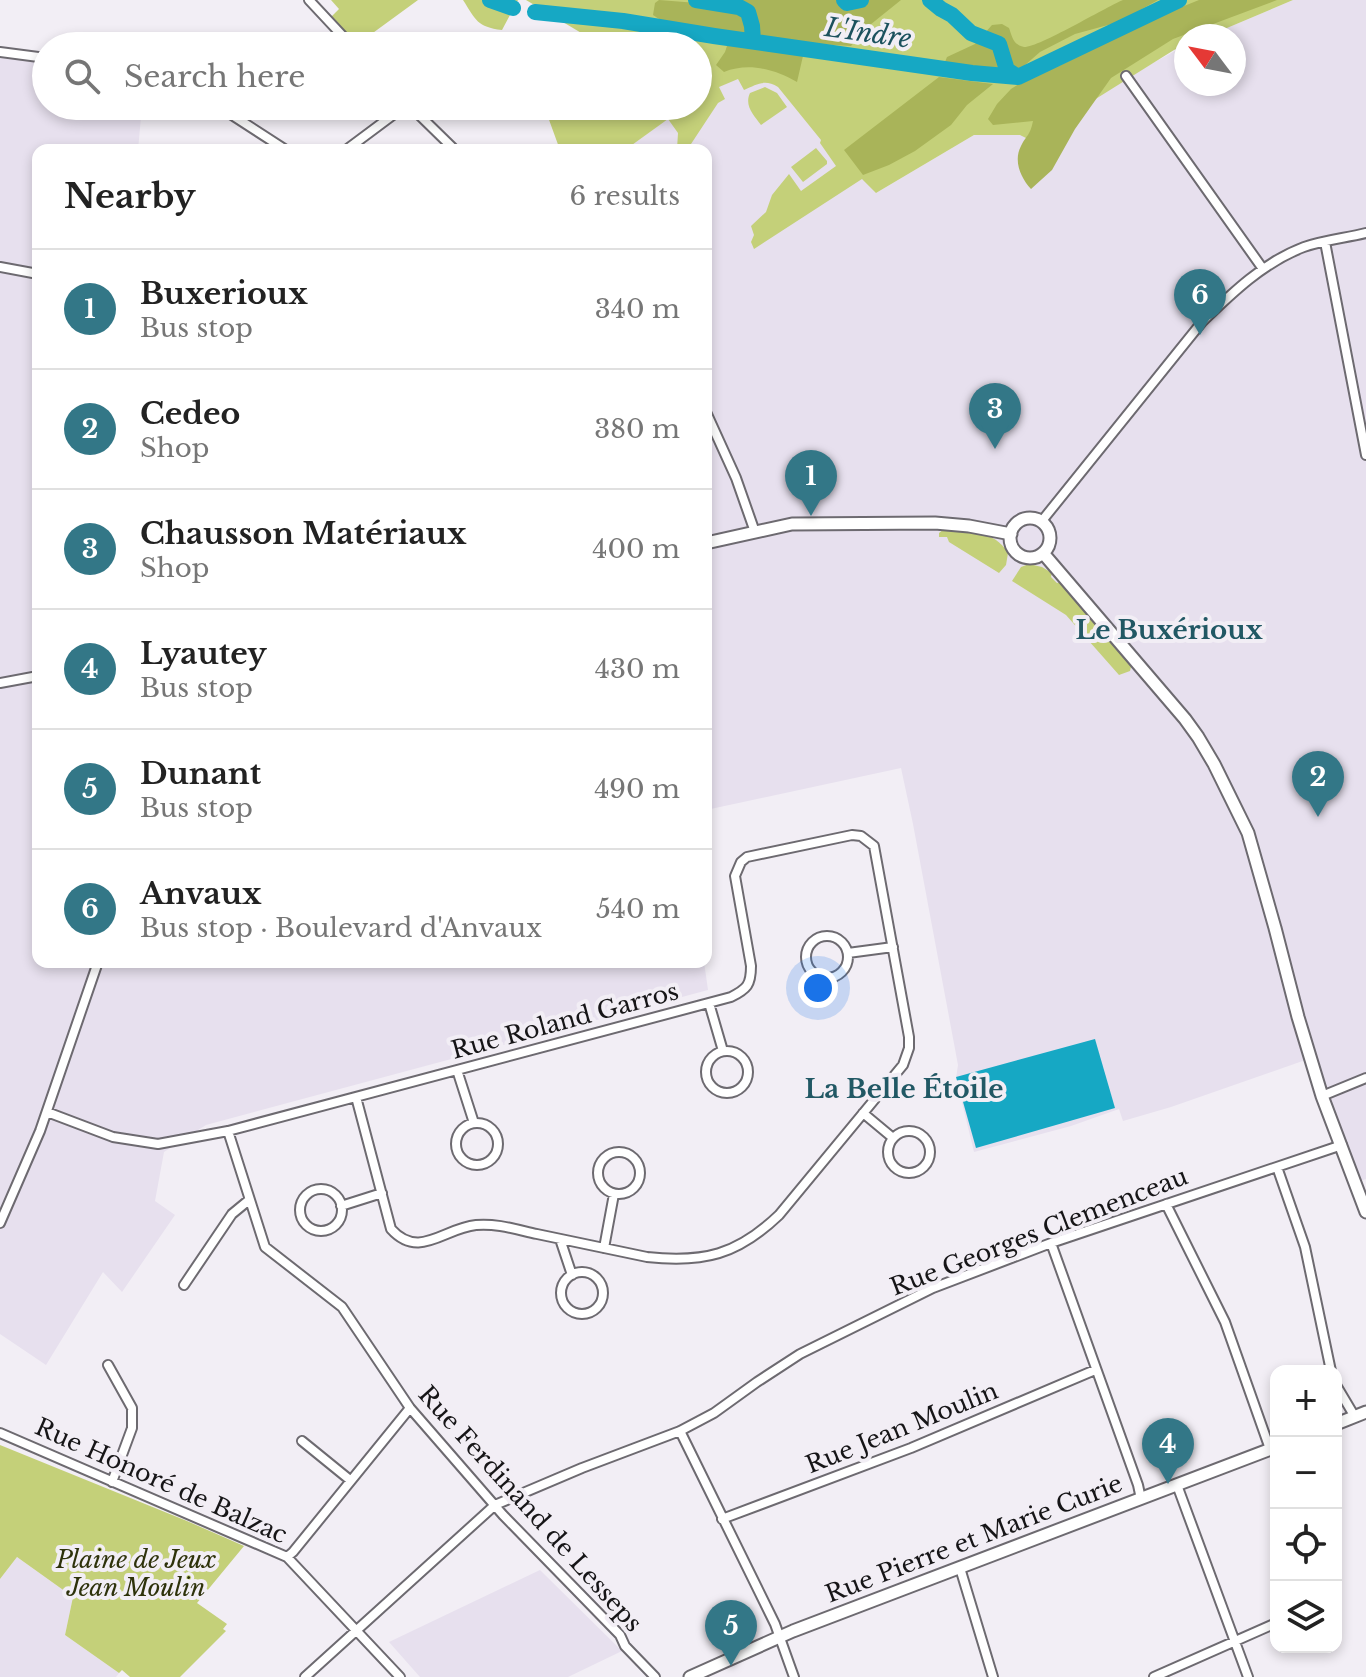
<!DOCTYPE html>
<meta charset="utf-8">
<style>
:root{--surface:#fff;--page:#f6f6f6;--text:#222;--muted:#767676;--line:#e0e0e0;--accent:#337787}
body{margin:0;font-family:"Libre Baskerville",serif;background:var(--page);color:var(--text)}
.controls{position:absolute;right:24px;bottom:24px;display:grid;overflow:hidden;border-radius:16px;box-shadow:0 4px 12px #0003}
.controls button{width:72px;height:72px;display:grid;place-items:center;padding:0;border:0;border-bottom:2px solid var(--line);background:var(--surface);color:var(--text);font:40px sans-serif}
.compass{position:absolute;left:1174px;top:24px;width:72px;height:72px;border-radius:50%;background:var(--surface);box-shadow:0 4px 12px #0003;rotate:302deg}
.you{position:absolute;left:818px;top:988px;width:28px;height:28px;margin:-20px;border:6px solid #fff;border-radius:50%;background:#1a73e8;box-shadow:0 0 0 12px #1a73e833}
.badge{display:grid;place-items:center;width:52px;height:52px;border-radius:50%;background:var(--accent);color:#fff;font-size:26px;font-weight:700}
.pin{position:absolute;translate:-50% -66px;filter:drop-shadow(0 2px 4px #0008)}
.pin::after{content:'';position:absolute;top:42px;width:28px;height:24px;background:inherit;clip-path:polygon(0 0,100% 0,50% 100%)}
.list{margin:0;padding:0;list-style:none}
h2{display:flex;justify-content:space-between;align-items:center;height:104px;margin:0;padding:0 32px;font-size:34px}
h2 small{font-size:26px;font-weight:400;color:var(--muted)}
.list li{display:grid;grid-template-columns:52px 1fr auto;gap:24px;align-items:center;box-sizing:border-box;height:120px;padding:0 32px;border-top:2px solid var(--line)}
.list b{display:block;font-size:30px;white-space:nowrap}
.list p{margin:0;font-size:26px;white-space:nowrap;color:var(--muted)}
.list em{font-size:26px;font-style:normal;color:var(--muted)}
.icon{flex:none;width:44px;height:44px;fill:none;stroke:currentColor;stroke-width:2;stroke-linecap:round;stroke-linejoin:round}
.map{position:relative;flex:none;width:1366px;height:1677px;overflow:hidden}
.search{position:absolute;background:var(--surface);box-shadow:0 4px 12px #0003;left:32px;top:32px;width:680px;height:88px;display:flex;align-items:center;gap:20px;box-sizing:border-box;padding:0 28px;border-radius:44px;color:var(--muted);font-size:30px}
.panel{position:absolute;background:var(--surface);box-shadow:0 4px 12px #0003;left:32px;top:144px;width:680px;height:824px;border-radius:16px}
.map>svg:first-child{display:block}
.built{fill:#e7e0ee}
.green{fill:#c4d079}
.forest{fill:#a9b459}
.water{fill:#16a8c4}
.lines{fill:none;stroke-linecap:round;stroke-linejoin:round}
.river{stroke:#16a8c4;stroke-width:16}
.street-casing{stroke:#6d6a70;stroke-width:12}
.secondary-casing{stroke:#6d6a70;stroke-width:15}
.street{stroke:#fff;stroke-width:8}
.secondary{stroke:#fff;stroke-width:11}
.labels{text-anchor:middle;stroke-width:8;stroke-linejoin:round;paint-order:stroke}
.street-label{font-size:24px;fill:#161517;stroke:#f2eef5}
.park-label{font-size:24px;font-style:italic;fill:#2e320b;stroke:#f2eef5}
.water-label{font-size:26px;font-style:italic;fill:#1b515d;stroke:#f2eef5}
.neighbourhood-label{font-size:26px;font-weight:bold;fill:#215864;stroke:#f2eef5}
</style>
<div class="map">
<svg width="1366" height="1677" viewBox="0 0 1366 1677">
<rect width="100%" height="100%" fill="#f2eef5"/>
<path class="built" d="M1293,0H1366V1179L1360,1181L1314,1057L1171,1107L1123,1121L1119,1109L1071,1126L974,1152L956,1078L958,1065L913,824L901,768L706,810V150H625L685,106H698L732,72L789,80L876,193L974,135H1020L1186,45V84H1234V36H1208Z
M0,47L46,53V106H142L138,150H38V962H704L708,990L206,1125L164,1152L155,1201L175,1215L122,1292L103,1272L46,1365L0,1334Z
M17,1557L73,1597L65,1635L119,1673L116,1677H0V1579Z
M540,1570L622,1651L568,1677H420L389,1642Z"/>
<path class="green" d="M331,0H418L355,46L330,18L339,9Z
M463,0H518L502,30C477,27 476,20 463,0Z
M526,0H1293L1208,36H1186V45L1174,50L1030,140L1020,135H974L876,193L862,179L754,249L751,242L754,235L751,226L766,212L772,195L789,174L801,191L836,166L820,143L821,140L778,87C765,79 757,84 744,90L738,79L719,87L725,99L718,103L691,144L685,148L677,149L678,133L668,119L625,150H560L544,106H698V46H576L583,34Z
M765,87L777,93L787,107L761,125C754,115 744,106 750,93Z
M816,148L827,161V164L803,182L791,167Z
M944,529C967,531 995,530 1008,553L1006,565L999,573L949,542L947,537H939V533Z
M1029,564L1042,567L1052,573L1051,577L1057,583L1061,582L1132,663L1130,671L1119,675L1066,615L1012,581L1021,567Z
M0,1445L187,1521L244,1546L197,1603L227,1624L223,1629L226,1631L180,1677H130L122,1670L119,1673L65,1635L73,1597L17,1557L0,1579Z"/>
<path class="forest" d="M659,0L697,3V0H901L865,29L851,46C811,44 771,40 731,36C718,34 707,28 695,26C679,24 666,25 653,15L655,3Z
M1123,0H1158L1119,22L1075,34L1040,52L1015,74L945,62L947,57L975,44L992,25L1002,24L1009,28C1012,36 1013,45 1024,47C1038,48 1104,8 1123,0Z
M1199,0H1277L1173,39L1111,78L1075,129L1052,170L1031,189C1021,178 1013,161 1021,146C1027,134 1030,136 1033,121L993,125L988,119L997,104L1011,89L1042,69L1059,66L1142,23Z
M728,43L803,56L797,82C775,69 748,62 724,72L716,65L725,52Z
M939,77L993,84L967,105L951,125L915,151L889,165L863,175L844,150Z"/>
<path class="water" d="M1095,1039L1115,1108L976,1148L956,1077Z"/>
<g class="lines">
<path class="river" d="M490,0L513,8
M696,0L739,7L748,12L752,26L753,41
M844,0L847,3L861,0
M930,0L941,9L952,15L971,33L999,44L1007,70L1018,77
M535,12L623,21L714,36L972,73L1018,77L1179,0"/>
<g class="street-casing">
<path id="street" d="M309,0L352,46
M0,52L46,58
M1126,76L1263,269
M218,106L286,150
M410,106L455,150
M346,150L405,106
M1325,242L1366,455
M0,267L38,274
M706,412L736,478L755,532
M1041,522L1202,322C1232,293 1264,262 1304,247C1324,240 1346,238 1366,233
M0,683L38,676
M806 957a21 21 0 1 1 42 0a21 21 0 1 1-42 0Z
M848,953L893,947
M709,1003L723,1051
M706 1072a21 21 0 1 1 42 0a21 21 0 1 1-42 0Z
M457,1070L474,1123
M1322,1096L1366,1078
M47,1112L113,1137L158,1144L228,1131L731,997C747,989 751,985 751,966L735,876L741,862L747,857L852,835L861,836L874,846L909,1037V1048L903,1065L779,1215C737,1255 704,1263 647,1257C610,1249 574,1242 537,1234C518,1230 497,1223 476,1225C444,1228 419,1260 391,1229L356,1097
M863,1113L893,1138
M456 1144a21 21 0 1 1 42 0a21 21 0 1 1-42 0Z
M228,1131L265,1247L342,1307L410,1408L503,1515L620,1635L625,1646L655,1677
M888 1152a21 21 0 1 1 42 0a21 21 0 1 1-42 0Z
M598 1173a21 21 0 1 1 42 0a21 21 0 1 1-42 0Z
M1277,1167L1305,1247L1331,1371
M300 1210a21 21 0 1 1 42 0a21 21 0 1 1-42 0Z
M1166,1204L1225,1322L1270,1449
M341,1206L382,1193
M0,1223L40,1131L98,962
M560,1239L572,1275
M1051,1243L1138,1485L1141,1499
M604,1248L614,1194
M561 1293a21 21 0 1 1 42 0a21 21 0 1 1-42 0Z
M184,1285L232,1214L249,1200
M108,1365L132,1408V1428L112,1482
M1336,1385L1355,1417
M680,1431L775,1624L794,1677
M0,1433L287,1557L400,1677
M302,1441L350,1480
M1177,1485L1248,1677
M722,1519L911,1448L1095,1370
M287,1557L293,1552L410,1408
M960,1568L993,1677
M305,1677L495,1505L582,1468L680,1431L714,1413L757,1382L800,1354L933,1288L1051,1243L1342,1145
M1154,1677L1276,1623"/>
</g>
<g class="secondary-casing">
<path id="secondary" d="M1010 538a20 20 0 1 1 40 0a20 20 0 1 1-40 0Z
M706,543L792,524L935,523L969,526L1011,534
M1043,553L1185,719L1198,737L1214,764L1248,833L1275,928L1298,1017L1322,1096L1366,1212
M1336,1424L1366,1412
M690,1677L793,1631L1276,1447"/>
</g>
<use href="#street" class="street"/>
<use href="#secondary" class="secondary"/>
</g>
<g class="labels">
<g class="street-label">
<text transform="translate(565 1021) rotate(-15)" y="8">Rue Roland Garros</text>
<text transform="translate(1039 1232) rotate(-21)" y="8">Rue Georges Clemenceau</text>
<text transform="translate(902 1428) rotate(-22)" y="8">Rue Jean Moulin</text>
<text transform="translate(161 1481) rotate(24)" y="8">Rue Honoré de Balzac</text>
<text transform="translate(530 1509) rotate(48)" y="8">Rue Ferdinand de Lesseps</text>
<text transform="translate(974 1539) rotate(-21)" y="8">Rue Pierre et Marie Curie</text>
</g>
<g class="park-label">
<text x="136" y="1568">Plaine de Jeux<tspan x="136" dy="28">Jean Moulin</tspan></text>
</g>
<g class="water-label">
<text transform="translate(868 33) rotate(8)" y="9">L'Indre</text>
</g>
<g class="neighbourhood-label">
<text x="1169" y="639">Le Buxérioux</text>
<text x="904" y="1098">La Belle Étoile</text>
</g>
</g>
</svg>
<div class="controls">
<button>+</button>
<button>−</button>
<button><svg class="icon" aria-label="locate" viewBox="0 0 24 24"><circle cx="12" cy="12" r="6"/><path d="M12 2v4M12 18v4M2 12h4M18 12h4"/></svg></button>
<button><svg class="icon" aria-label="layers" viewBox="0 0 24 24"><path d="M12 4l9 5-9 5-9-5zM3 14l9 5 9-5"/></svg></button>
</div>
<svg class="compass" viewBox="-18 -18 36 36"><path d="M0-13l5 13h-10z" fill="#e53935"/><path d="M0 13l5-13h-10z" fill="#767676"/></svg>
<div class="you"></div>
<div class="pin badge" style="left:811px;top:516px">1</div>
<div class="pin badge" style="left:1318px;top:817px">2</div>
<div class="pin badge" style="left:995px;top:449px">3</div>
<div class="pin badge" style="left:1168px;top:1484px">4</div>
<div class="pin badge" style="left:731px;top:1666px">5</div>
<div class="pin badge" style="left:1200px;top:335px">6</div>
<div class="search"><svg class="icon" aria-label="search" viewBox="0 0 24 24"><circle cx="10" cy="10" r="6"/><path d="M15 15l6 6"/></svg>Search here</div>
<section class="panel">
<h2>Nearby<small>6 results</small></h2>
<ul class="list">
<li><span class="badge">1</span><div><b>Buxerioux</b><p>Bus stop</p></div><em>340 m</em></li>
<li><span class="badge">2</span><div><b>Cedeo</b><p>Shop</p></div><em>380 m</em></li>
<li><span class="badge">3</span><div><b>Chausson Matériaux</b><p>Shop</p></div><em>400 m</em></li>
<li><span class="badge">4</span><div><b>Lyautey</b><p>Bus stop</p></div><em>430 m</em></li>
<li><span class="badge">5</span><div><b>Dunant</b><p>Bus stop</p></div><em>490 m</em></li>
<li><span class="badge">6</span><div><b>Anvaux</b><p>Bus stop · Boulevard d'Anvaux</p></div><em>540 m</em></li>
</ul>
</section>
</div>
